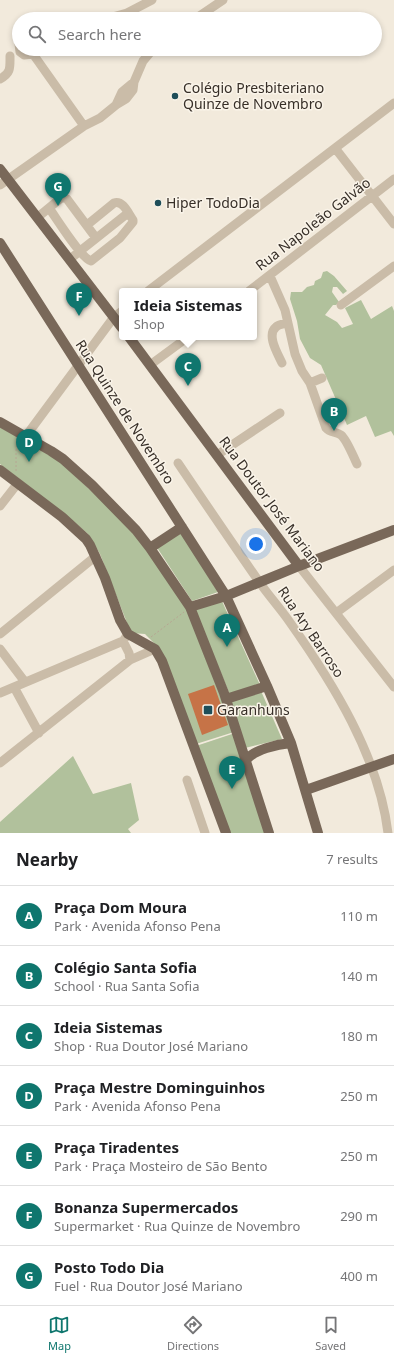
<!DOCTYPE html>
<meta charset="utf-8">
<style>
:root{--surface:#fff;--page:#f6f6f6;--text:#202124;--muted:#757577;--line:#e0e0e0;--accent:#0f766e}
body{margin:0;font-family:"Noto Sans",sans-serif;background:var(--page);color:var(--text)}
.you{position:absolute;left:256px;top:544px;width:14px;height:14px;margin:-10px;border:3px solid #fff;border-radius:50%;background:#1a73e8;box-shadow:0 0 0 6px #1a73e833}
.badge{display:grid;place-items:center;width:26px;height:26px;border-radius:50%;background:var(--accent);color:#fff;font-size:13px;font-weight:700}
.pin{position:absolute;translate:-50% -33px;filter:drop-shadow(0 1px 2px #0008)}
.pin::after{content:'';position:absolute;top:21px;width:14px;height:12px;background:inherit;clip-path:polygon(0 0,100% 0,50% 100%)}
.popup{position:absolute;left:119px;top:288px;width:138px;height:52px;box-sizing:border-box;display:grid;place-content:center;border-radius:4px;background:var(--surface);filter:drop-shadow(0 1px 3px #0005);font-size:13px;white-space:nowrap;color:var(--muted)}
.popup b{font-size:15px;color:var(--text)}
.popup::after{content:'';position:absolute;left:50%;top:100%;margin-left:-8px;border:8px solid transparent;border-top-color:var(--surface)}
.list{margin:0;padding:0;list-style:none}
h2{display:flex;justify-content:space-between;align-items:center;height:52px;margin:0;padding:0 16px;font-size:17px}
h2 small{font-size:13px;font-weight:400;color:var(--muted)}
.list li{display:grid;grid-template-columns:26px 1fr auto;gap:12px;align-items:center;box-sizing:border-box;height:60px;padding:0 16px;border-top:1px solid var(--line)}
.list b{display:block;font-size:15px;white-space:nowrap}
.list p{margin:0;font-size:13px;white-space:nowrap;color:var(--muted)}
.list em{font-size:13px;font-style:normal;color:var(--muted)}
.icon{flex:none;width:22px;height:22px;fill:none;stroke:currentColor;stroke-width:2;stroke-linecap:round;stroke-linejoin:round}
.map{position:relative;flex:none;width:394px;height:833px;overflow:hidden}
.search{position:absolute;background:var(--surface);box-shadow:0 2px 6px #0003;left:12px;right:12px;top:12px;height:44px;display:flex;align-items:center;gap:10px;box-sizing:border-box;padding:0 14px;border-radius:22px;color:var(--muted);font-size:15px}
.sheet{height:472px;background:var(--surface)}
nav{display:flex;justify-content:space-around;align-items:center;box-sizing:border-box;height:56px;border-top:1px solid var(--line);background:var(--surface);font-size:11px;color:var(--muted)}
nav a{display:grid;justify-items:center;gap:2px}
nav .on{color:var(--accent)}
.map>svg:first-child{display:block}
.green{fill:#b1c19c}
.building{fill:#c67347}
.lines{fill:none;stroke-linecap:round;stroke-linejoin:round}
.path{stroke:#b6a692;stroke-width:1;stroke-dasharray:2 2;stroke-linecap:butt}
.minor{stroke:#cabca8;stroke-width:9}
.major{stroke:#796859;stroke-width:10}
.poi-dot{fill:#1e4e59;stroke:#faf4e9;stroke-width:1.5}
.labels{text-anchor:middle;stroke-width:3;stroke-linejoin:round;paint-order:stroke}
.poi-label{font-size:14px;fill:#372f28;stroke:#faf4e9;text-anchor:start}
.street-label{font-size:14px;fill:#372f28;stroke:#faf4e9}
</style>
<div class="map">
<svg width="394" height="833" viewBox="0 0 394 833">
<rect width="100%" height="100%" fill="#f2eadc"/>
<path class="green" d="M327,271L334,276L347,291L343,294L337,287H333L332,292L339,302L336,305H333L325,315L337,322L342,328L353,324L345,308L361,300L371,319L392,306L394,311V436L391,431L375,437L366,416L347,425L321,365L310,358L300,339L297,321L290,299L291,292H302L307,287L314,285L315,281L321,278L323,272Z
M0,427L58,460L132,529L187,607L234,732L196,744L154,643L145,634L131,633L100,554L88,534L72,520L0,464Z
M181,533L218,592L192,601L156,546Z
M221,599L260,685L230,695L195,610Z
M261,691L282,739L245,748L230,701Z
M235,733L265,833H228L196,746Z
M73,756L93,794L131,783L139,820L128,829L131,833H0V822Z"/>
<path class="building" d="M214,685L228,725L202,735L188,694Z"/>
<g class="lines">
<path class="path" d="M16,471V447L20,443
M151,637L184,612"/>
<path class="minor" d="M105,19L127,13L152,0
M195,19L223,0
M19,44L20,52L24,55L33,54L36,49
M33,54L84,126
M0,79C11,73 10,68 10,56
M116,105L122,92L134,82
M335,148L394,224
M0,185L84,126L100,118L116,105L126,99L133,90L134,82L143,61L153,49
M49,208C57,219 81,258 91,261L120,238L133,222V220C128,213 123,200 114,203L87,225
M38,217L61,198H64L67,199L96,238
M70,259L128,213
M270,276L285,310L295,354L302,371L310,383L322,378
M148,291L394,103
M249,291L394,179
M341,305L394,266
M282,363C278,354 266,335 276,327C279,324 284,324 288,323
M150,365L188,337
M310,383L326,428C330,433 336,431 341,435C347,440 353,456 357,464
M26,436L114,317L122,311
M217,455L280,413
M178,463C205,503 232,543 260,583C269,596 280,608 289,621C333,683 379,757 388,833
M0,506L18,483
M299,566L394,687
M336,613L394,570
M0,634L96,556
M123,641L129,653L130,660
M0,649L25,682
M14,687L39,733
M0,693L123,641L128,634
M0,763L130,660L155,649
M187,780L205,833"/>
<path class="major" d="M0,169L122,328
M0,243L226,596L267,686L291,743L318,833
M129,337L299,566
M0,422L51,451L63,459L92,485L136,530L150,548L190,607L224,693L269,833
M0,470L62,517L86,539L90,545L105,578L120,620L128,634L155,649L162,661L226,833
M150,548L182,527
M190,607L226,596L299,566L394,530
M226,699L267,686
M246,760C254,750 277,744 291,743
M306,790L394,759"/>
</g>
<g class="poi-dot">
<circle cx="175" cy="96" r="4"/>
<circle cx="158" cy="203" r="4"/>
<rect x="203" y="705" width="10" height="10" rx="2"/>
</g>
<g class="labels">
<g class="poi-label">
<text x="183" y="93">Colégio Presbiteriano<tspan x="183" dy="16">Quinze de Novembro</tspan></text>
<text x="166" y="208">Hiper TodoDia</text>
<text x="217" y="715">Garanhuns</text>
</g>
<g class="street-label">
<text transform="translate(313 224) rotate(-38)" y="5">Rua Napoleão Galvão</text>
<text transform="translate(125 412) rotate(57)" y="5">Rua Quinze de Novembro</text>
<text transform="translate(272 504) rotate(53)" y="5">Rua Doutor José Mariano</text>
<text transform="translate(311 632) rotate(56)" y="5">Rua Ary Barroso</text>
</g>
</g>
</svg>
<div class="you"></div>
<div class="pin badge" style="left:227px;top:647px">A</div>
<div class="pin badge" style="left:334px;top:431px">B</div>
<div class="pin badge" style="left:188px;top:386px">C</div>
<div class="popup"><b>Ideia Sistemas</b>Shop</div>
<div class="pin badge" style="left:29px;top:462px">D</div>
<div class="pin badge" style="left:232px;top:789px">E</div>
<div class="pin badge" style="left:79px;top:316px">F</div>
<div class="pin badge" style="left:58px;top:206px">G</div>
<div class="search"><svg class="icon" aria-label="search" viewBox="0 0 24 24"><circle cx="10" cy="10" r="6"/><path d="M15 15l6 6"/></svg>Search here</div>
</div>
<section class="sheet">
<h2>Nearby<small>7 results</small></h2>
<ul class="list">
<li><span class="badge">A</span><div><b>Praça Dom Moura</b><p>Park · Avenida Afonso Pena</p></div><em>110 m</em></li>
<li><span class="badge">B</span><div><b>Colégio Santa Sofia</b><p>School · Rua Santa Sofia</p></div><em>140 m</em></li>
<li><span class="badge">C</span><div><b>Ideia Sistemas</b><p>Shop · Rua Doutor José Mariano</p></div><em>180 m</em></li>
<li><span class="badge">D</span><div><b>Praça Mestre Dominguinhos</b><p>Park · Avenida Afonso Pena</p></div><em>250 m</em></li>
<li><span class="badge">E</span><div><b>Praça Tiradentes</b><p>Park · Praça Mosteiro de São Bento</p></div><em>250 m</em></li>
<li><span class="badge">F</span><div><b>Bonanza Supermercados</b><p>Supermarket · Rua Quinze de Novembro</p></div><em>290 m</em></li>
<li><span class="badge">G</span><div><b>Posto Todo Dia</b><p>Fuel · Rua Doutor José Mariano</p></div><em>400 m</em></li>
</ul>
</section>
<nav>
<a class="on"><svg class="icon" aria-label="map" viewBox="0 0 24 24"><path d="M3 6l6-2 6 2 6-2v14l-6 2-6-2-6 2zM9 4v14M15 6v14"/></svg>Map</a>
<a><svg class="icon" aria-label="directions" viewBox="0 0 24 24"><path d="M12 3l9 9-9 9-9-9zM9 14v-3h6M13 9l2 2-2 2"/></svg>Directions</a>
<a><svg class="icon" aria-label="saved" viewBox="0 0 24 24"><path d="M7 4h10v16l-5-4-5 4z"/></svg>Saved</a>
</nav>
